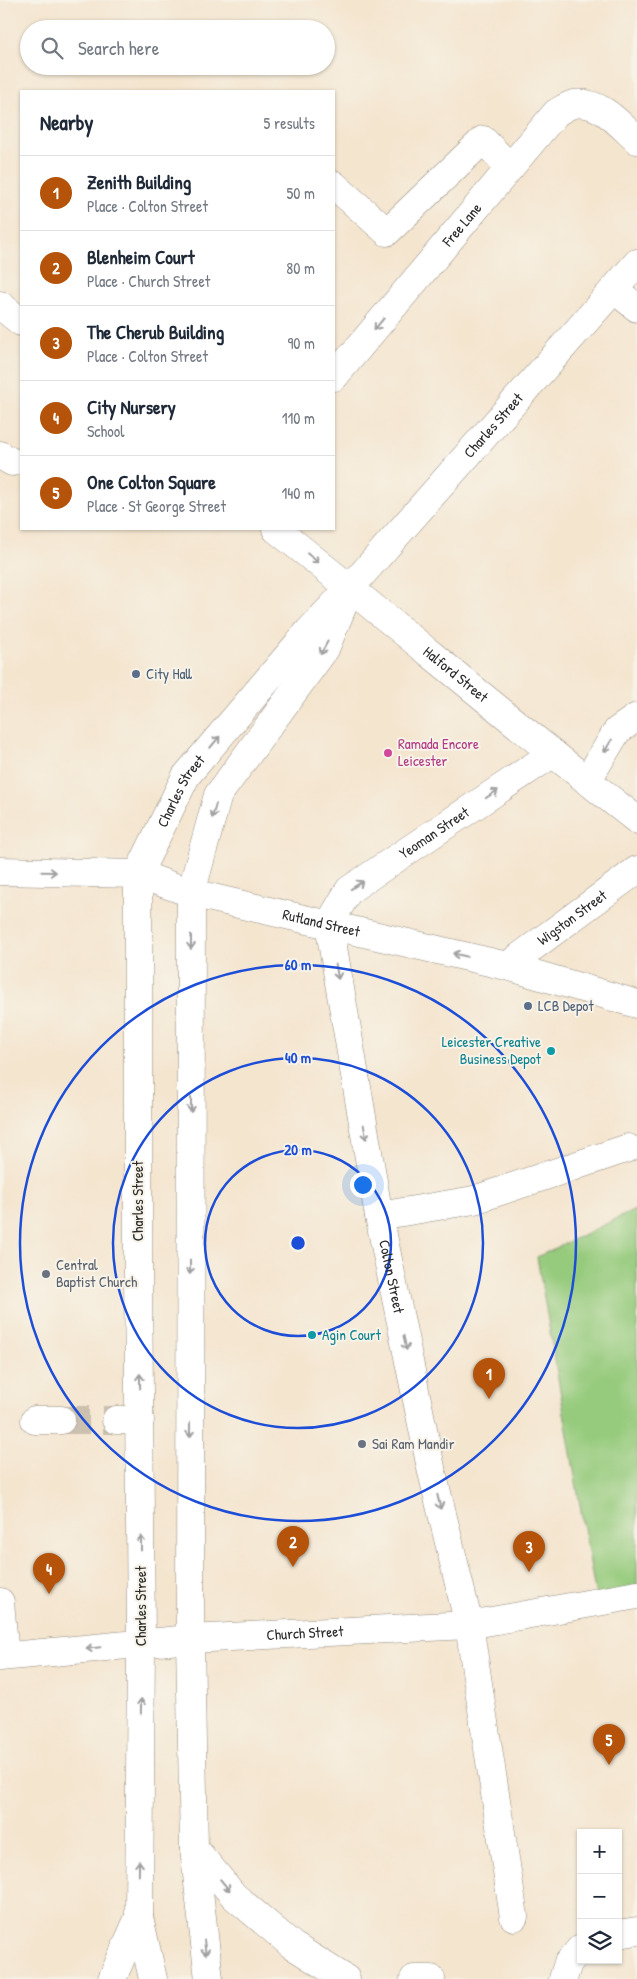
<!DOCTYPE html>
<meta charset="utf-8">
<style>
:root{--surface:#fff;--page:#f2f2f3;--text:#1f2937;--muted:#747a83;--line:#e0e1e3;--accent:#b45309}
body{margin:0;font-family:"Patrick Hand",sans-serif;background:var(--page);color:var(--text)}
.controls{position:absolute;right:15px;bottom:15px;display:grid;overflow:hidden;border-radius:0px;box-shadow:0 1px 4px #0004}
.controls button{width:45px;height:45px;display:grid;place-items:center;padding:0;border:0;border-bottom:1px solid var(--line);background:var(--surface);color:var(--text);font:25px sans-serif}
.you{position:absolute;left:362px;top:1184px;width:18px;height:18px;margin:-12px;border:4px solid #fff;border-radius:50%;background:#1a73e8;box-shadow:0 0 0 8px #1a73e833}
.badge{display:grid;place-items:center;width:32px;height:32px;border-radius:50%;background:var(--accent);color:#fff;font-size:16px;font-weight:700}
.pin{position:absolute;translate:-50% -41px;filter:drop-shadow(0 1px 2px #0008)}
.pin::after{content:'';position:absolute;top:26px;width:18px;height:15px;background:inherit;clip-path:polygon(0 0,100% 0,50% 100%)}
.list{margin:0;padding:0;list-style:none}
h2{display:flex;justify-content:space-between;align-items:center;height:65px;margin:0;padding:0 20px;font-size:21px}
h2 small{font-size:16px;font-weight:400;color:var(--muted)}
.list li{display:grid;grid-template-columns:32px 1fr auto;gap:15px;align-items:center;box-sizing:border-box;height:75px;padding:0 20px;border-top:1px solid var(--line)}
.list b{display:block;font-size:19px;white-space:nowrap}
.list p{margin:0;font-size:16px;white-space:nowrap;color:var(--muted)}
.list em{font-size:16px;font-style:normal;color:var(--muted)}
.icon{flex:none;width:28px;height:28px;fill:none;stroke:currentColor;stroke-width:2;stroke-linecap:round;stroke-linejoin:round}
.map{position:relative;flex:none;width:637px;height:1979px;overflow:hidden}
.search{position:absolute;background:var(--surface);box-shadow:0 1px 4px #0004;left:20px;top:20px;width:315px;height:55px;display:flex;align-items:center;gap:12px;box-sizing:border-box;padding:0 18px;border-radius:28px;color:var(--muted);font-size:19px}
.panel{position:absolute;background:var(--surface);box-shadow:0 1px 4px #0004;left:20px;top:90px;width:315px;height:440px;border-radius:0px}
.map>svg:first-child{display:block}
.green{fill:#96cb7d;stroke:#607b54}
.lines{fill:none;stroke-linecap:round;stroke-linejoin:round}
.minor-tunnel{stroke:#ccc0ae;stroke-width:28;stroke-dasharray:28 14;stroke-linecap:butt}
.minor-casing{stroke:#90887d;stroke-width:29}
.major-casing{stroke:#90887d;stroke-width:29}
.minor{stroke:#fff;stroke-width:28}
.major{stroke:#fff;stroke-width:28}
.oneway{stroke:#a0a0a0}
.ring{fill:none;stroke:#1d4ed8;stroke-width:2.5}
.service-dot{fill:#5c6f8a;stroke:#f7f3e8;stroke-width:2}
.hotel-dot{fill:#d1479c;stroke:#f7f3e8;stroke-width:2}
.culture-dot{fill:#0f9aa8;stroke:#f7f3e8;stroke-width:2}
.worship-dot{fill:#6b7280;stroke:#f7f3e8;stroke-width:2}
.labels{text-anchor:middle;stroke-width:4;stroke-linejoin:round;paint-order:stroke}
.street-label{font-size:15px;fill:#2b2b2b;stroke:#f7f3e8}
.service-label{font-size:15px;fill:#4e5e75;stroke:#f7f3e8;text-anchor:start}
.hotel-label{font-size:15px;fill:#b23c85;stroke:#f7f3e8;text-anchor:start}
.culture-label{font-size:15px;fill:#0d838f;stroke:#f7f3e8;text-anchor:end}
.worship-label{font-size:15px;fill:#5b616d;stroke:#f7f3e8;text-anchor:start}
.centre{fill:#1d4ed8;stroke:#f7f3e8;stroke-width:2.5}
.ring-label{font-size:15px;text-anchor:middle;font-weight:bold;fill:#1d4ed8;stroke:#f7f3e8;stroke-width:4;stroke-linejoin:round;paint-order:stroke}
</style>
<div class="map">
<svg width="637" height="1979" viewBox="0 0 637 1979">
<rect width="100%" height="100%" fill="#f7f3e8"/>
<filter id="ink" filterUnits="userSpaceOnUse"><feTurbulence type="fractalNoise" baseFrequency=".02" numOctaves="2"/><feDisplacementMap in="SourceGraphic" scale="10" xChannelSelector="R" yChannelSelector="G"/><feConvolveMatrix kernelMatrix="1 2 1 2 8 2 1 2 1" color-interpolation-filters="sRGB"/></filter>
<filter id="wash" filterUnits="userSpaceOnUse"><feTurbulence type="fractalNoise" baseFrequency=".0096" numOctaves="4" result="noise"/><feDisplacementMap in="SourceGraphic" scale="20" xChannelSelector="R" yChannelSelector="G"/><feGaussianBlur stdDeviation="1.12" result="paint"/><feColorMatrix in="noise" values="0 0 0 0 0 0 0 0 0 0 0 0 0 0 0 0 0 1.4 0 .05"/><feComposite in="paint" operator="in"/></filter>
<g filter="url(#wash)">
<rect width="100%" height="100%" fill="#f4e5cf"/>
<path class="green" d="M637,1209V1595L597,1603L537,1257Z"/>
</g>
<g filter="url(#ink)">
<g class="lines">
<path class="minor-tunnel" d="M61,1420H116"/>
<g class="minor-casing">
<g id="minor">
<path d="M334,185L387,232L483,140L510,167"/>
<path d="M615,290L637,308"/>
<path d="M0,305L21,322"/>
<path id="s1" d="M334,377L556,113C561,110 568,105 574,104C600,100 619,124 637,140"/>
<path d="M0,455L12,462"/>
<path id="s2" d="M276,529C397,625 515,725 637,820"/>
<path d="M587,781L617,731L637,717"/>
<path id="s3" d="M0,871L138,874L191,893L507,966L637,1004"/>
<path id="s4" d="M329,924L379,1216L431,1468L469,1625L514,1917"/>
<path id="s5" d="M329,924L349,890L552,754"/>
<path id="s6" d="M507,966L637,870"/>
<path d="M379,1216L474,1200L628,1148"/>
<path d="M35,1420H61"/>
<path d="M116,1420H140"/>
<path d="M0,1602L5,1656"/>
<path id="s7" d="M0,1657L190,1639L469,1625L637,1595"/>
<path d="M194,1848L234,1896L292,1945L346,1979"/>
<path d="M618,1934L637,1931"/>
<path d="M112,1979L139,1917"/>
<path id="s8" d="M153,1979L139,1917L141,1643L138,1271V874L186,776L309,631L350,588L637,263"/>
<path d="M209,1979L194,1848L190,1639L191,893L218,795L325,649L344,603"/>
<path d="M563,1979L568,1963L581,1948"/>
</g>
</g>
<g class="major-casing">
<path id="major" d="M414,1979H431"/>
</g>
<use href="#minor" class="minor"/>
<use href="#major" class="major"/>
</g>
<defs><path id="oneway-shaft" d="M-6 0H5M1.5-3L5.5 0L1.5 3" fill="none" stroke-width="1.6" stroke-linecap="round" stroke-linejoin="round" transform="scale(1.25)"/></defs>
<g class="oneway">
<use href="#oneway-shaft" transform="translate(379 324) rotate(130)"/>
<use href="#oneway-shaft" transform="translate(313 558) rotate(38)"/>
<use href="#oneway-shaft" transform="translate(324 648) rotate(119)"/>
<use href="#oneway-shaft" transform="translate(215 742) rotate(-50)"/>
<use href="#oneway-shaft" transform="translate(608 746) rotate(121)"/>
<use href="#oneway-shaft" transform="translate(492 794) rotate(-34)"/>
<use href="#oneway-shaft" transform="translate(214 811) rotate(105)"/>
<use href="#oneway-shaft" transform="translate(49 872) rotate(1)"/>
<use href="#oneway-shaft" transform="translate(357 885) rotate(-34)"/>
<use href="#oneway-shaft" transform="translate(191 942) rotate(90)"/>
<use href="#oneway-shaft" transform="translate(460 955) rotate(-167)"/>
<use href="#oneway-shaft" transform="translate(337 972) rotate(80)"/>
<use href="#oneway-shaft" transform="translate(191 1105) rotate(90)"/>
<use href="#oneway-shaft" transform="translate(365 1132) rotate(80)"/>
<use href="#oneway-shaft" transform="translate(190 1267) rotate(90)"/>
<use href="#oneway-shaft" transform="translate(405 1343) rotate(78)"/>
<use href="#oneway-shaft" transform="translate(140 1381) rotate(-91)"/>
<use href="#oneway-shaft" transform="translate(190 1430) rotate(90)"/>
<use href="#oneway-shaft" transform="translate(439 1502) rotate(77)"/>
<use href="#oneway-shaft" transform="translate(141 1543) rotate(-90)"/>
<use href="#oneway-shaft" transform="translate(93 1648) rotate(174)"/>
<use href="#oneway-shaft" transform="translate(141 1706) rotate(-89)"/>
<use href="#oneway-shaft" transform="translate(139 1868) rotate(-89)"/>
<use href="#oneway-shaft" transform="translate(225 1885) rotate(50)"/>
<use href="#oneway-shaft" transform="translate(205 1948) rotate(83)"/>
</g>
</g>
<g class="ring">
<circle cx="298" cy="1243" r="93"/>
<circle cx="298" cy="1243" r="185"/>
<circle cx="298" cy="1243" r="278"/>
</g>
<g class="service-dot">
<circle cx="136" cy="674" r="5"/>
<circle cx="528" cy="1006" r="5"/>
</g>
<circle class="hotel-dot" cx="388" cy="753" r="5"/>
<g class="culture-dot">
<circle cx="551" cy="1051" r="5"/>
<circle cx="312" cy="1335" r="5"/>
</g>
<g class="worship-dot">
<circle cx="46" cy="1274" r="5"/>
<circle cx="362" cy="1444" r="5"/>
</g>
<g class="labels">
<g class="street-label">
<text dy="5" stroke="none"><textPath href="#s1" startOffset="199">Free Lane</textPath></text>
<text dy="5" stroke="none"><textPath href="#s8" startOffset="1682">Charles Street</textPath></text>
<text dy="5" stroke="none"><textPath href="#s2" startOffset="231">Halford Street</textPath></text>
<text dy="5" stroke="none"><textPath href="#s8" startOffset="1200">Charles Street</textPath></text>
<text dy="5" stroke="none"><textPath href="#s5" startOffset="142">Yeoman Street</textPath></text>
<text dy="5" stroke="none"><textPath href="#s6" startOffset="81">Wigston Street</textPath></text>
<text dy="5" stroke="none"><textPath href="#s3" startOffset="328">Rutland Street</textPath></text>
<text transform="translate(138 1201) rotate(-90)" y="5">Charles Street</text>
<text dy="5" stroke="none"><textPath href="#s4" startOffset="358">Colton Street</textPath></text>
<text transform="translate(141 1606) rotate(-90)" y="5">Charles Street</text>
<text dy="5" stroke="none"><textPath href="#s7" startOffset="306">Church Street</textPath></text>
</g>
<g class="service-label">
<text x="146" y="679">City Hall</text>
<text x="538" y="1011">LCB Depot</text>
</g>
<g class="hotel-label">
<text x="398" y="749">Ramada Encore<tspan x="398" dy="17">Leicester</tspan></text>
</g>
<g class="culture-label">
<text x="541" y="1047">Leicester Creative<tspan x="541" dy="17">Business Depot</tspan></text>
<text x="322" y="1340" text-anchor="start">Agin Court</text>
</g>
<g class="worship-label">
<text x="56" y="1270">Central<tspan x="56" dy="17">Baptist Church</tspan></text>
<text x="372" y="1449">Sai Ram Mandir</text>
</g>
</g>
<circle cx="298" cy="1243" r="8" class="centre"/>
<g class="ring-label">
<text x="298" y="970">60 m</text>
<text x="298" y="1063">40 m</text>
<text x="298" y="1155">20 m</text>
</g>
</svg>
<div class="controls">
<button>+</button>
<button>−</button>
<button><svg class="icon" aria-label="layers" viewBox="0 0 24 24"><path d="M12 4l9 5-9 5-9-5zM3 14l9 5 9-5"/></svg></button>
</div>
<div class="you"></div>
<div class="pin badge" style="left:489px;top:1399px">1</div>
<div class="pin badge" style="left:293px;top:1567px">2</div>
<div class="pin badge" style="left:529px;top:1572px">3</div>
<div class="pin badge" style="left:49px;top:1594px">4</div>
<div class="pin badge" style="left:609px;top:1765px">5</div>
<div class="search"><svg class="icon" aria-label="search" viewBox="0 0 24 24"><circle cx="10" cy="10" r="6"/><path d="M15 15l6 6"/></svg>Search here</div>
<section class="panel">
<h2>Nearby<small>5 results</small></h2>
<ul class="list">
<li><span class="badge">1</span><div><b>Zenith Building</b><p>Place · Colton Street</p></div><em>50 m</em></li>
<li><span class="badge">2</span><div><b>Blenheim Court</b><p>Place · Church Street</p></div><em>80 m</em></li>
<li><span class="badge">3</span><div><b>The Cherub Building</b><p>Place · Colton Street</p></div><em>90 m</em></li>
<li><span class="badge">4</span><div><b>City Nursery</b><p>School</p></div><em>110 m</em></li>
<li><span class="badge">5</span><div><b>One Colton Square</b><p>Place · St George Street</p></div><em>140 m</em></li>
</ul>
</section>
</div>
